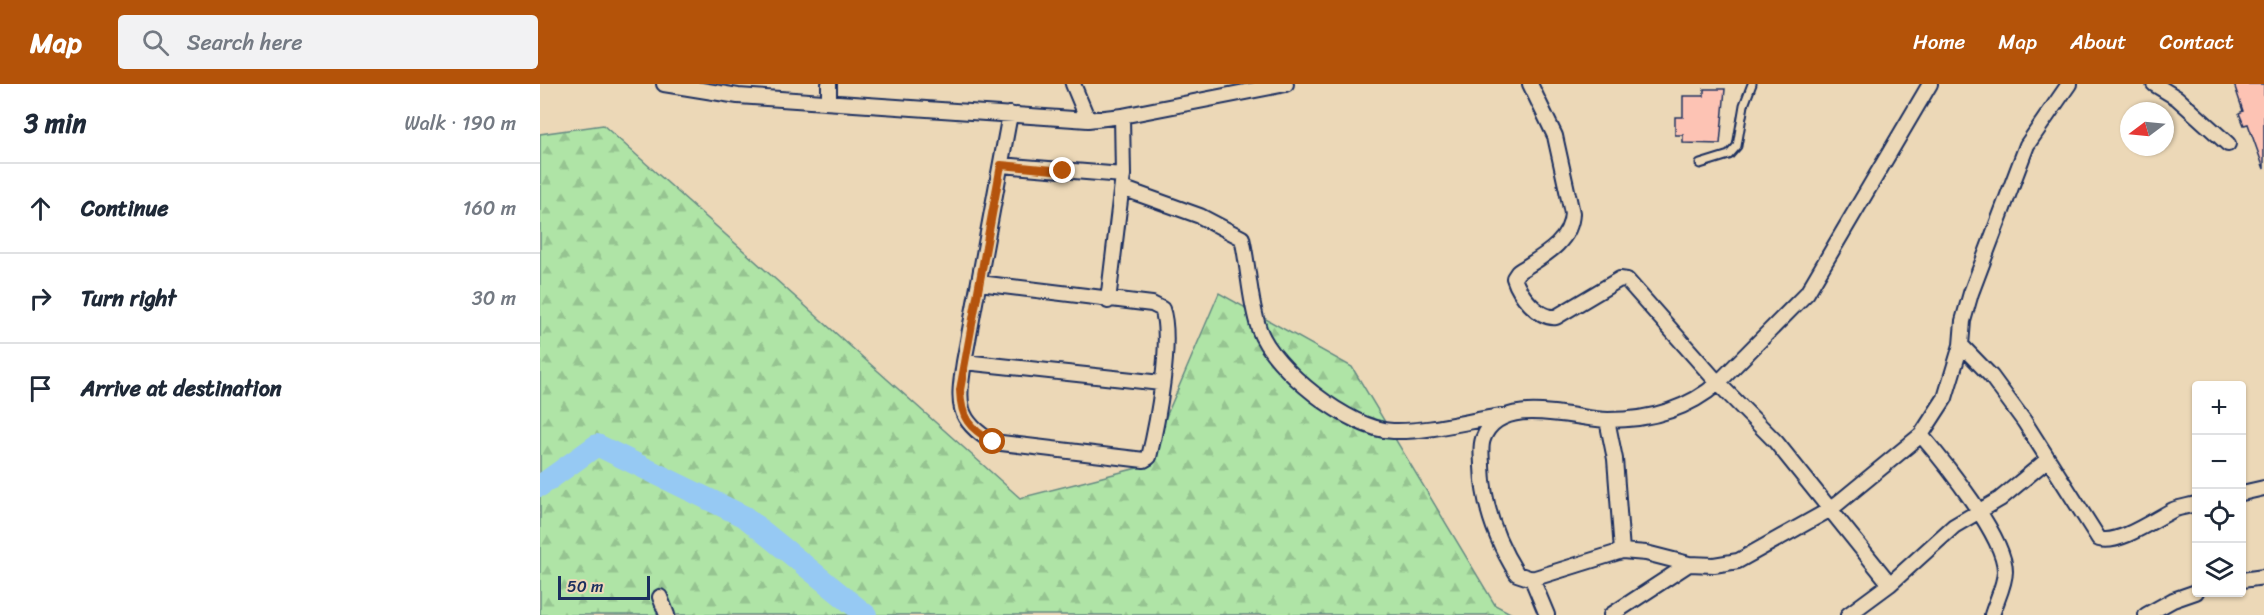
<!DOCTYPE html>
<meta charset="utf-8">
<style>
:root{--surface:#fff;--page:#f2f2f3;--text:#1f2937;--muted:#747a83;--line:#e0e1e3;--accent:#b45309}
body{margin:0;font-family:Sriracha,sans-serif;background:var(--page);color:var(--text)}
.controls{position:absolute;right:18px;bottom:18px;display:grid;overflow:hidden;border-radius:6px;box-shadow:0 2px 4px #0004}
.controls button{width:54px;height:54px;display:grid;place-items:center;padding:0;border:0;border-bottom:2px solid var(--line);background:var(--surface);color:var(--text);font:30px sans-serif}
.compass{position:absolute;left:1580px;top:18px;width:54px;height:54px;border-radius:50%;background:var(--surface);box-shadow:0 2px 4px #0004;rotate:254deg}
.scale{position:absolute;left:18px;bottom:15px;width:92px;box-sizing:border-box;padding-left:6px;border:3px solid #1b2f5e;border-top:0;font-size:16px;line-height:21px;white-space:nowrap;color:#1b2f5e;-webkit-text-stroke:4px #ecd8b7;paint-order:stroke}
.stop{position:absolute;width:18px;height:18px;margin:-14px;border:4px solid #b45309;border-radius:50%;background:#fff}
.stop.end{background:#b45309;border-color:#fff;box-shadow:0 2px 6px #0008}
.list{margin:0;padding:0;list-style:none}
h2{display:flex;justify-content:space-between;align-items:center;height:78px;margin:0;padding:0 24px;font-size:26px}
h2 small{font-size:20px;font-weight:400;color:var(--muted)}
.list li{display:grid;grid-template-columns:39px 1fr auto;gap:18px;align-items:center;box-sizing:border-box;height:90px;padding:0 24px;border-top:2px solid var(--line)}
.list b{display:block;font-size:22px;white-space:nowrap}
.list em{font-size:20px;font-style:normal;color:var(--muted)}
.icon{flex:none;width:33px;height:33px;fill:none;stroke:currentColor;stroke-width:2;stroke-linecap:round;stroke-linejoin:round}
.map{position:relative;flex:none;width:1724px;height:531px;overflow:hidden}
header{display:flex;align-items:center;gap:36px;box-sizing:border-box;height:84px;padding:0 30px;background:var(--accent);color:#fff}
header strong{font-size:28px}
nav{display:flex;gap:33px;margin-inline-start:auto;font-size:21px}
.search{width:420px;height:54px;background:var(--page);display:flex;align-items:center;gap:15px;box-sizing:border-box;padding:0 21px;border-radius:6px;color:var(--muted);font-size:22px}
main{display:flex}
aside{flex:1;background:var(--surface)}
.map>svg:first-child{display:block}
.forest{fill:url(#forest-firs);stroke:#658a82;stroke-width:1.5}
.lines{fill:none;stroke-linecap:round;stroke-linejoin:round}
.river{stroke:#96c9f3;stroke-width:22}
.building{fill:#fdc3b4;stroke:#1b2f5e;stroke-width:1.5}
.lane-casing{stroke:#1b2f5e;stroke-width:11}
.street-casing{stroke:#1b2f5e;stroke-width:18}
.lane{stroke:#ecd8b7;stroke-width:7}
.street{stroke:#ecd8b7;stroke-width:14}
.route{stroke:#b45309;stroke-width:8}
</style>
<header>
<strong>Map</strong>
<div class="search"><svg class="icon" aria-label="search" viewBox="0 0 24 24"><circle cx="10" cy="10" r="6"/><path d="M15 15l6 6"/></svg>Search here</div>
<nav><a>Home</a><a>Map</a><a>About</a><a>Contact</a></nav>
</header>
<main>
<aside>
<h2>3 min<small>Walk · 190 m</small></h2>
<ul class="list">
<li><svg class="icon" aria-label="ahead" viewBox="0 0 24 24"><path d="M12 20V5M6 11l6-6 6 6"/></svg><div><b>Continue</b></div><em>160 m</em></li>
<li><svg class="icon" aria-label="right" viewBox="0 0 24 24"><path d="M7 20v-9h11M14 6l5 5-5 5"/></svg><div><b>Turn right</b></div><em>30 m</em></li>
<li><svg class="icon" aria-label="arrive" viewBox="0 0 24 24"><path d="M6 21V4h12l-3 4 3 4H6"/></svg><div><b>Arrive at destination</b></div></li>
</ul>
</aside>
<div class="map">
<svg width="1724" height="531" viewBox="0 0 1724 531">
<defs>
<pattern id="forest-firs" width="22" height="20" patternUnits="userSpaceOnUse" patternTransform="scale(1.5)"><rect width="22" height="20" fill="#afe4a6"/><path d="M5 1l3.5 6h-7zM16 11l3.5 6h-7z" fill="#96c491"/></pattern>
</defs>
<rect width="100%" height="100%" fill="#ecd8b7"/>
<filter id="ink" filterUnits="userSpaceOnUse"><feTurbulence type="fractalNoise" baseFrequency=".0167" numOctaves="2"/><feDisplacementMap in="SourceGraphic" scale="12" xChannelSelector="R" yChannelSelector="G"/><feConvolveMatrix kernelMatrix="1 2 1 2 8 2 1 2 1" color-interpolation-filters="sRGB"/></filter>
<g filter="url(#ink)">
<path class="forest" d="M63,41L480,414L605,382L679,209L812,283L955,521L974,531H0V50Z"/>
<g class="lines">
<path class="river" d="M0,402L57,361L205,433L326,531"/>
</g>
<path class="building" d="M1694,0H1724V85L1708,40L1704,41L1699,29L1703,27Z
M1164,5H1185L1180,60L1143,59V51H1135V33H1143V12H1164Z"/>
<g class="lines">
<g class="lane-casing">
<path id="lane" d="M1160,80L1189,71L1197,62L1204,21L1212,0"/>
</g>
<g class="street-casing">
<path id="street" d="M124,0L198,12L548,36L582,32L746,0
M533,0L548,36
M990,0L1015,52L1032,129C1031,159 1001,173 978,188L974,194C979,210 998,235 1016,233L1080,195L1087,196L1178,299L1267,209L1390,0
M1614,0L1637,14L1688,60
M289,16V0
M461,81L583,91
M582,104L660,132L702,154C709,184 709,215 719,245C733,285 810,346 853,347C889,348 927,337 962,332
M439,199L612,220L622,225C633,255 617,341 609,373L604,376L453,358C415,336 418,318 424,278L470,30
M568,217L583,91L582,32
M1421,261L1451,292L1484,337L1559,455C1579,461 1615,435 1633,426C1640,423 1649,422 1656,420
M424,278L621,299
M1067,336L1075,375L1082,467
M1381,351C1404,378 1465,453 1465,487C1465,501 1456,517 1452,531
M1702,409L1724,404
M992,495L1007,531
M1702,496L1724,493
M1350,500L1236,358L1178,299C1147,326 1109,336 1068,336C1034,335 959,309 943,355C940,363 942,374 942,382C943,420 957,458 977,490L992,495L1082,467L1106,469L1149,480L1174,481L1198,477L1291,425L1381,351L1405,314L1421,261L1423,237L1431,209L1487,61L1529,0
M120,513L127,531
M1071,531L1149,480
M1308,531L1350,500L1414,442L1460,415L1507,376
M1606,531L1633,516L1656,508"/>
</g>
<use href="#lane" class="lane"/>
<use href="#street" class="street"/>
</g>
</g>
<g class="lines" filter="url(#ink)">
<path class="route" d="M453,358C429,344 421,335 420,306L461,81L523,87"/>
</g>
</svg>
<div class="controls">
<button>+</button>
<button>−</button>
<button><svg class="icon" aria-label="locate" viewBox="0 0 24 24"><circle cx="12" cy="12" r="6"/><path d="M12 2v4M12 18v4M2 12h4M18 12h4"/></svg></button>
<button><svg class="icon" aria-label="layers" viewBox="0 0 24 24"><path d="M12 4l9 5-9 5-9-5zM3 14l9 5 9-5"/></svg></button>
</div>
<svg class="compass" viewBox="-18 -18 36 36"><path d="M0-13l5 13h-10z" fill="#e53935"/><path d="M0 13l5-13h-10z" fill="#747a83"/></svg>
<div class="scale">50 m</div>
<div class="stop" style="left:453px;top:358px"></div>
<div class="stop end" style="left:523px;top:87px"></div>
</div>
</main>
